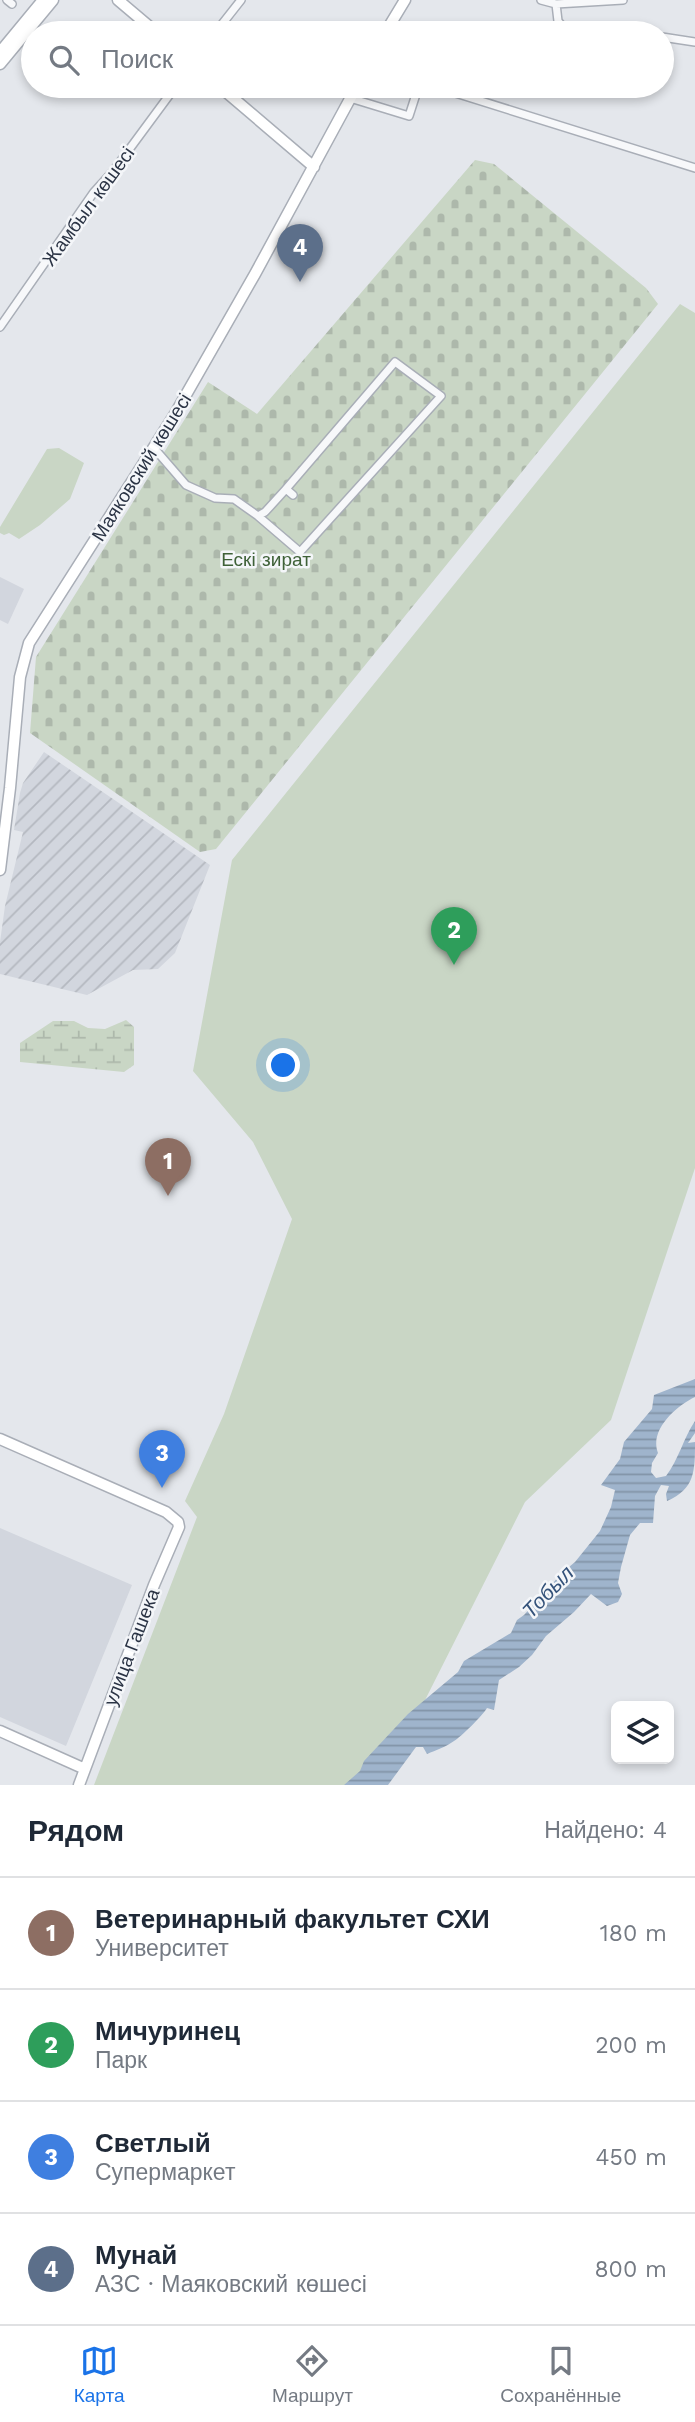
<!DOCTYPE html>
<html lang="ru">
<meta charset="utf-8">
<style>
:root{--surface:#fff;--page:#f2f2f3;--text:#1f2937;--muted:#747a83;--line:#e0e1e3;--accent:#1a73e8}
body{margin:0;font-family:"Work Sans",sans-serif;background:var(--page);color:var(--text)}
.controls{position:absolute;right:21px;bottom:21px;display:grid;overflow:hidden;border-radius:10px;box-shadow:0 4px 10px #0003}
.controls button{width:63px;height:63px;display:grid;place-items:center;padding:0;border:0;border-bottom:2px solid var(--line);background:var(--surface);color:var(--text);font:35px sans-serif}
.you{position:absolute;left:284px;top:1066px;width:24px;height:24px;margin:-18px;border:5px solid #fff;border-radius:50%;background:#1a73e8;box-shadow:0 0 0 10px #1a73e833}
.badge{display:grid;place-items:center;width:46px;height:46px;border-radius:50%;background:var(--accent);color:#fff;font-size:23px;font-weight:700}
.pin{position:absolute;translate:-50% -58px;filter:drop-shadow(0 2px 4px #0008)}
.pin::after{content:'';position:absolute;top:37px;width:24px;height:21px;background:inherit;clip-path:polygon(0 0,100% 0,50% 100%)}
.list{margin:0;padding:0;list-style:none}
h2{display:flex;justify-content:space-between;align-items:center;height:91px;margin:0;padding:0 28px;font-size:30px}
h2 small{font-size:23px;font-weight:400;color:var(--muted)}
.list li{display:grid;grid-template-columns:46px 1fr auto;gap:21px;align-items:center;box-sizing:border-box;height:112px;padding:0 28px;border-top:2px solid var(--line)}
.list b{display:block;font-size:26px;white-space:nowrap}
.list p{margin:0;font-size:23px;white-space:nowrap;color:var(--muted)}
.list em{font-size:23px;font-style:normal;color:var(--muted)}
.icon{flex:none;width:38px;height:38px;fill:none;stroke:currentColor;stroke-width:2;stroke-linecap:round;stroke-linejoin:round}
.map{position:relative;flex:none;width:695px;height:1785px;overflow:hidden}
.search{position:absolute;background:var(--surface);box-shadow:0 4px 10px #0003;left:21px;right:21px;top:21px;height:77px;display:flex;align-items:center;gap:18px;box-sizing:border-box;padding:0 24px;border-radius:38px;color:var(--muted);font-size:26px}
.sheet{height:539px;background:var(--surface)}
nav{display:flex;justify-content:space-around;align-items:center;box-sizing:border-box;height:98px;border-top:2px solid var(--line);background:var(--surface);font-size:19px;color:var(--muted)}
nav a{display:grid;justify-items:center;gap:4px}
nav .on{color:var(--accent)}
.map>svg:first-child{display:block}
.built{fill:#d2d6de}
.industrial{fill:url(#industrial-furrows)}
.green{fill:#c9d6c5}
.wetland{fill:url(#wetland-marsh)}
.cemetery{fill:url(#cemetery-stones)}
.water{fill:url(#water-rules)}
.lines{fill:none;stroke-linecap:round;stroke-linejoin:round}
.street-casing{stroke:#a9aeb7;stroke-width:10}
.secondary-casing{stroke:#a9aeb7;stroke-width:13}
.street{stroke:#f7f8fa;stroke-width:7}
.secondary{stroke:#fff;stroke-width:10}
.labels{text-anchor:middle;stroke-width:5;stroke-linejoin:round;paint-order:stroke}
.street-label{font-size:19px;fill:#2b3445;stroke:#f4f6f9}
.park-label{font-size:19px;fill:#3f6138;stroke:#f4f6f9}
.water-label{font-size:21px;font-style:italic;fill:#34527a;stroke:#f4f6f9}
</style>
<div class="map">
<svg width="695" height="1785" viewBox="0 0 695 1785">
<defs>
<pattern id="industrial-furrows" width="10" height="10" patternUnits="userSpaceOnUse" patternTransform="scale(1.75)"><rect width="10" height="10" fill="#d2d6de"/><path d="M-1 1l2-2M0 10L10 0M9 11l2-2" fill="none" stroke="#b4b8c0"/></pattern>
<pattern id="wetland-marsh" width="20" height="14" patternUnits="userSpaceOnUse" patternTransform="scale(1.75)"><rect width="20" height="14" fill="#c9d6c5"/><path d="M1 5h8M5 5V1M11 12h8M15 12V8" fill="none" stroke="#adb8ab"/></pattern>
<pattern id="cemetery-stones" width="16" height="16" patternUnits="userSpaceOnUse" patternTransform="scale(1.75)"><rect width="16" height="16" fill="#c9d6c5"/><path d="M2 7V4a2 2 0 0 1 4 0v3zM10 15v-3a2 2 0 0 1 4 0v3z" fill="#adb8ab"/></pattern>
<pattern id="water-rules" width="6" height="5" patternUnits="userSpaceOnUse" patternTransform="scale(1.75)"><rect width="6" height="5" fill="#9fb4cc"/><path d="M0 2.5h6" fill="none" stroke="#8293a7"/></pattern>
</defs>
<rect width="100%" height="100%" fill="#e4e7ec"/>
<path class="built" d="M0,577L24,589L8,624L0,620Z
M0,1528L132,1585L66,1746L0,1717Z"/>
<path class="industrial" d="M44,752L210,865L175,953L158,969L133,970L87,995L0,974V942L5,906L23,832L14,830L20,793L23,783Z"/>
<path class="green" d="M680,304L695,313V1168L611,1420L525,1502L419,1712L354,1785H94L197,1517L185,1501L224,1414L292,1219L253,1142L193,1071L232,860Z
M59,448L84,463L70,499L40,525L19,539L9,533L4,535L0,533V527L47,449Z"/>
<path class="wetland" d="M126,1020L134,1027V1065L124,1072L20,1062V1043L53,1021H74L88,1028L105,1029Z"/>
<path class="cemetery" d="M475,160L494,164L646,288L658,304L216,849L200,852L30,733L36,657L208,382L257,414Z"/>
<path class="water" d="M695,1379V1397C676,1406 649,1430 658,1453L652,1463L651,1472L656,1478L666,1476C679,1459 683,1439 695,1421V1433L688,1443L695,1442C695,1471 695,1489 667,1501L666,1494L669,1486L661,1485L655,1496L653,1523H640L630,1535L621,1567L618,1583L622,1594L618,1602L607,1606L591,1594L574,1612L546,1636L532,1655L519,1667L499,1680L494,1710L487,1708C484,1714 460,1738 454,1741C446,1747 436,1750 427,1754L423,1747H416L388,1785H344L360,1771L364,1761L408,1714L458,1672L464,1661L511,1633L517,1620L524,1615L563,1572L575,1562L600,1531L611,1507L615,1490L601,1485L620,1459L624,1442L652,1409L654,1395Z"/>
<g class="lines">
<g class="street-casing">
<path id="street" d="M7,0L12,4
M541,0L556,4L623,0
M556,4L558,21L568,33
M215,33L241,0
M662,37L695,42
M433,86L695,168
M350,98L409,116L418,88L427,86
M0,327L94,192L114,170L176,86
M154,448L186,485L215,498L234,499L258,516L265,512L286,489L293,495
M258,516L300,552L441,396L395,362L286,489"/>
</g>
<g class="secondary-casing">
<path id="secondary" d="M118,0L157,33
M385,33L405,0
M0,52L43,0
M0,64L53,0
M219,86L314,167
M0,870L10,788L20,677L29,643L175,414L255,274L357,86
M0,1439L166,1512L178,1522L179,1527L154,1585L79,1785
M0,1731L85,1769"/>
</g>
<use href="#street" class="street"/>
<use href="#secondary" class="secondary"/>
</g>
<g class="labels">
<g class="street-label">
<text transform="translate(88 206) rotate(-54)" y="7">Жамбыл көшесі</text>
<text transform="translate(141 467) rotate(-58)" y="7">Маяковский көшесі</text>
<text transform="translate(131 1647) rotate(-69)" y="7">улица Гашека</text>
</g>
<g class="park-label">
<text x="266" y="566">Ескі зират</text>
</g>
<g class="water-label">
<text transform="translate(548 1592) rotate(-46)" y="7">Тобыл</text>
</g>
</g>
</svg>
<div class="controls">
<button><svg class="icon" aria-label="layers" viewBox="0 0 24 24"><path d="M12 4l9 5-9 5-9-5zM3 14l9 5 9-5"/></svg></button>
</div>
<div class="you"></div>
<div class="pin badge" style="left:168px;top:1196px;background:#8d6e63">1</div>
<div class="pin badge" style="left:454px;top:965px;background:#2e9e5b">2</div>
<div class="pin badge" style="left:162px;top:1488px;background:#3f7fe0">3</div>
<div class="pin badge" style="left:300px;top:282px;background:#5c6f8a">4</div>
<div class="search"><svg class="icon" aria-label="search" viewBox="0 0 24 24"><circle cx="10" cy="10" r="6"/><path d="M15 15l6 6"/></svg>Поиск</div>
</div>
<section class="sheet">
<h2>Рядом<small>Найдено: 4</small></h2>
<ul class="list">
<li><span class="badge" style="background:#8d6e63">1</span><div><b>Ветеринарный факультет СХИ</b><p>Университет</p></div><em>180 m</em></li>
<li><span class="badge" style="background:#2e9e5b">2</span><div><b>Мичуринец</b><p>Парк</p></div><em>200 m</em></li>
<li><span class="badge" style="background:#3f7fe0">3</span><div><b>Светлый</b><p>Супермаркет</p></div><em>450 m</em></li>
<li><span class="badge" style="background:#5c6f8a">4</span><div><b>Мунай</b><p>АЗС · Маяковский көшесі</p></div><em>800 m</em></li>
</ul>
</section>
<nav>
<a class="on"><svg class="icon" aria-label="map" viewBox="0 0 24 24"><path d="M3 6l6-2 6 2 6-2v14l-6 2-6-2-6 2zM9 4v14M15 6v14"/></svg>Карта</a>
<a><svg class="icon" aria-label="directions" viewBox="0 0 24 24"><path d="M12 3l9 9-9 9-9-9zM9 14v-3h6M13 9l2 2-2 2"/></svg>Маршрут</a>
<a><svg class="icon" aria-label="saved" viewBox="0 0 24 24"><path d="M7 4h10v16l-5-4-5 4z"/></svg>Сохранённые</a>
</nav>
